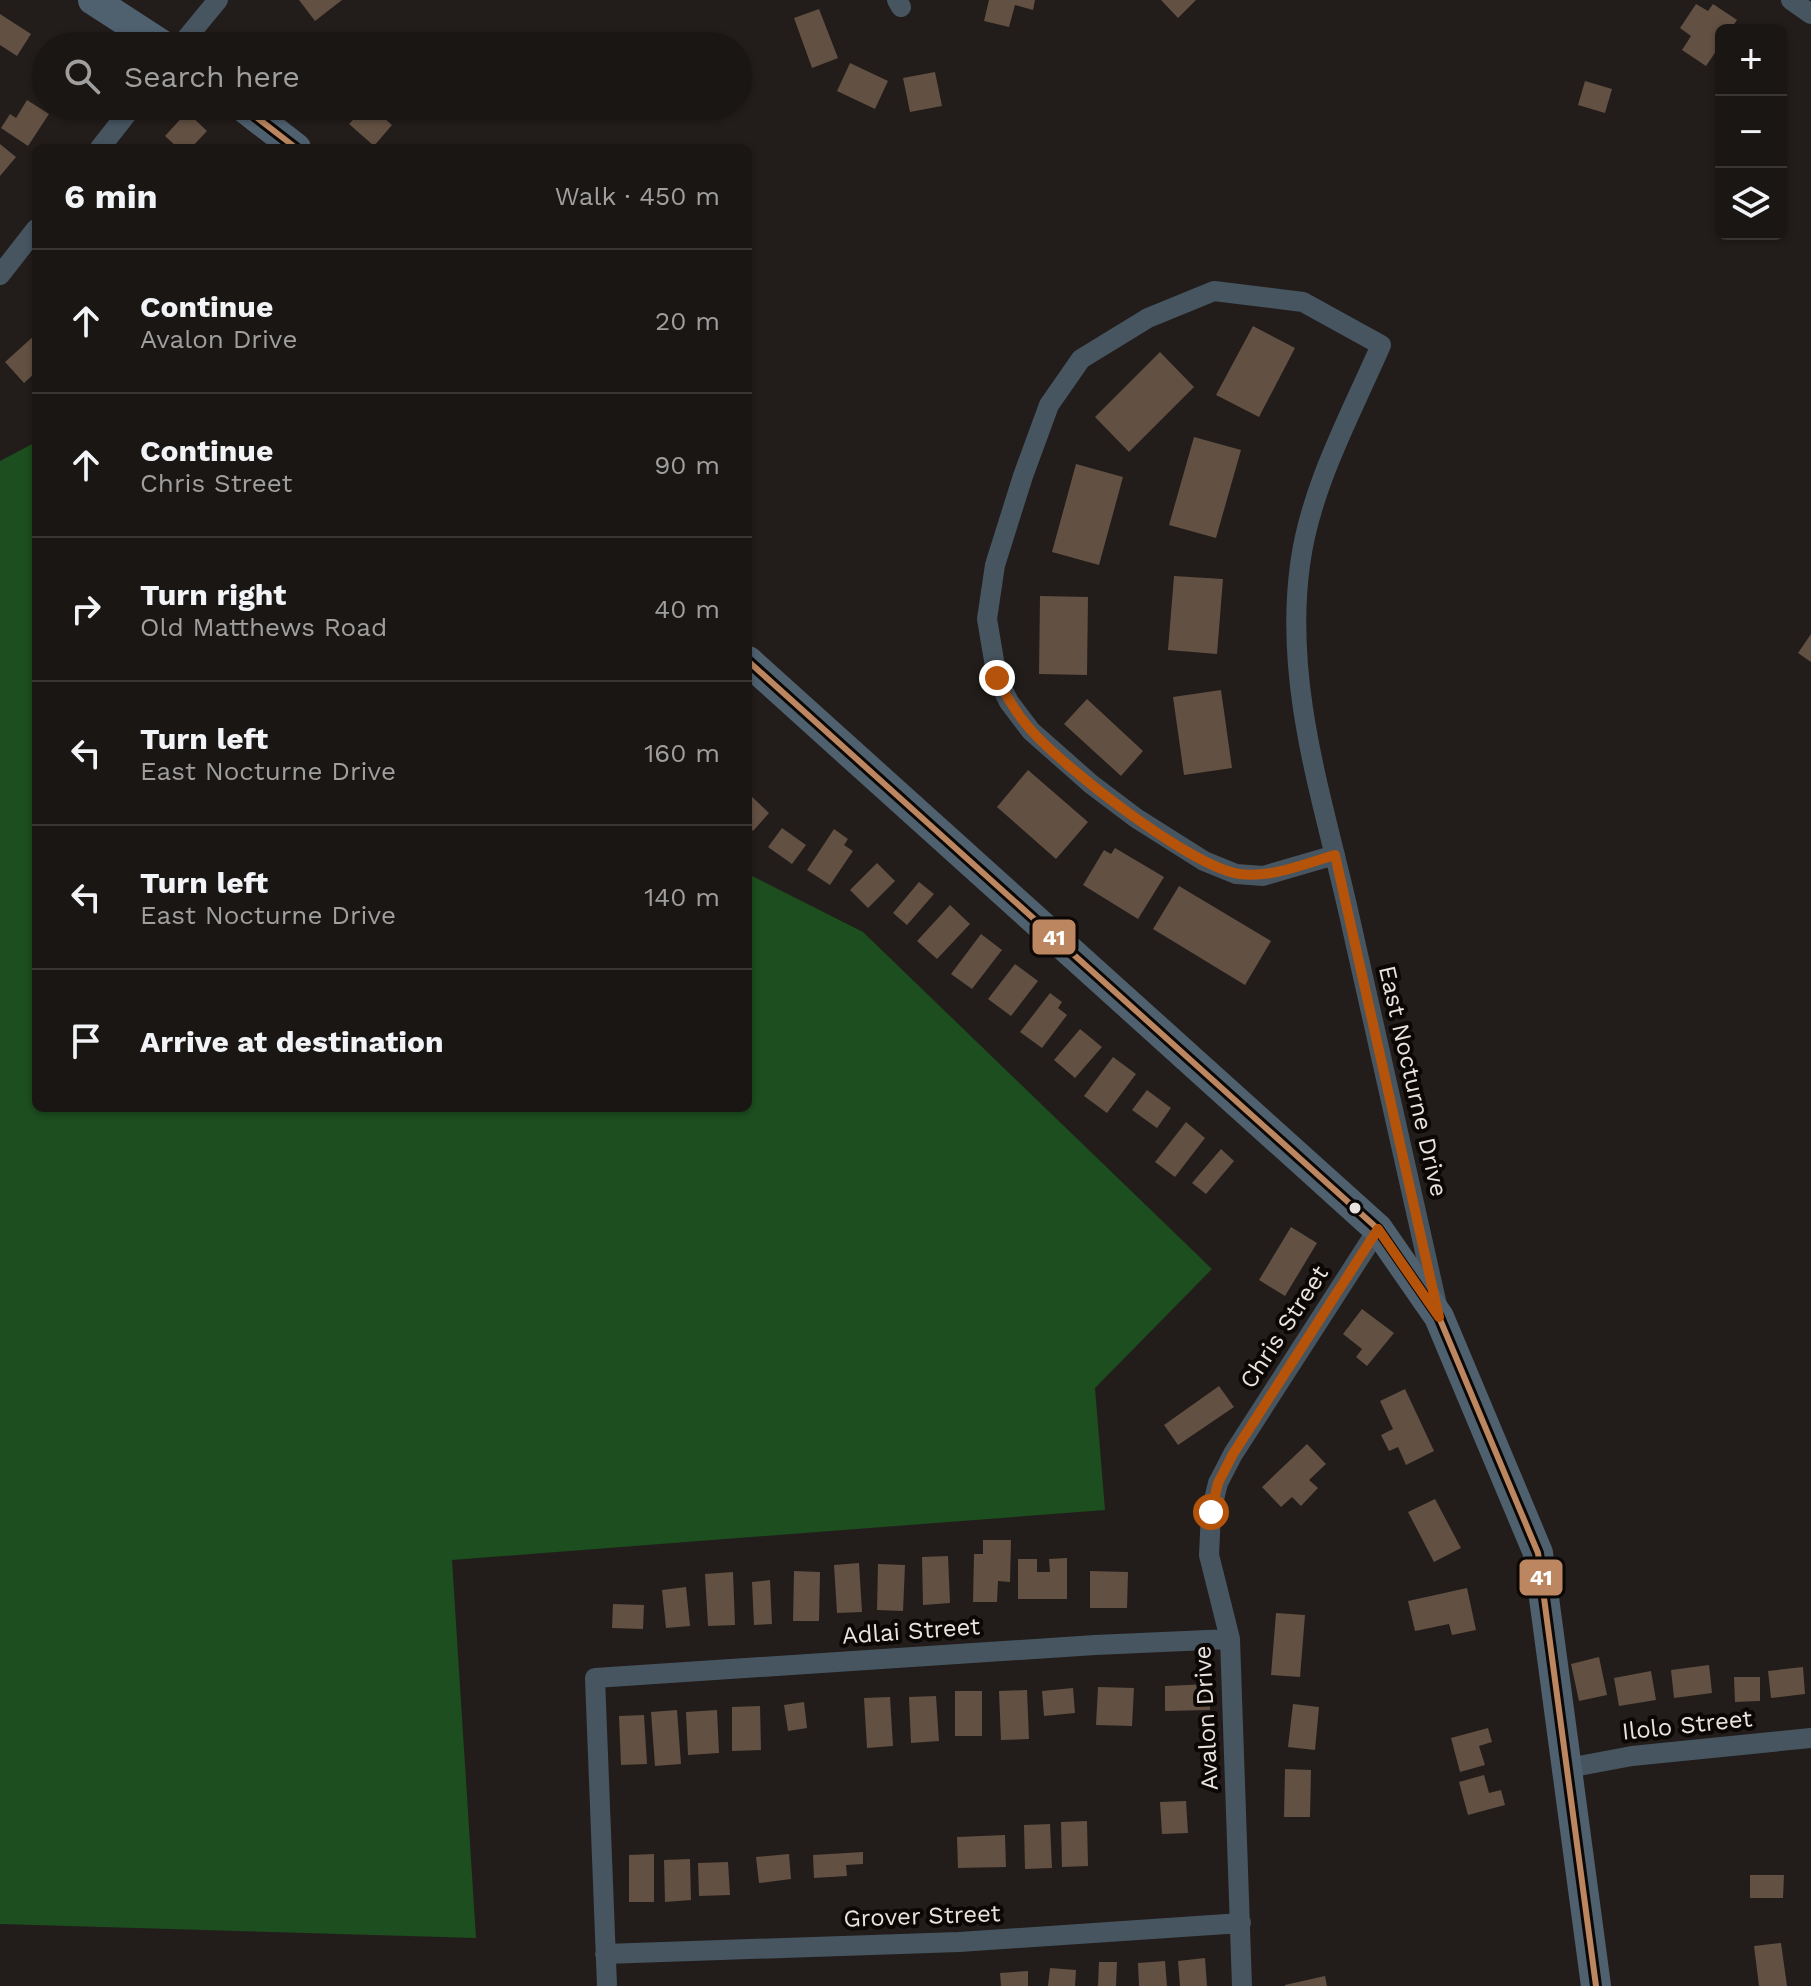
<!DOCTYPE html>
<meta charset="utf-8">
<style>
:root{--surface:#1a1614;--page:#272322;--text:#f1f3f6;--muted:#9f9fa0;--line:#383534}
body{margin:0;font-family:"Work Sans",sans-serif;background:var(--page);color:var(--text)}
.controls{position:absolute;right:24px;top:24px;display:grid;overflow:hidden;border-radius:12px;box-shadow:0 2px 6px #0004}
.controls button{width:72px;height:72px;display:grid;place-items:center;padding:0;border:0;border-bottom:2px solid var(--line);background:var(--surface);color:var(--text);font:40px sans-serif}
.stop{position:absolute;width:24px;height:24px;margin:-18px;border:6px solid #b45309;border-radius:50%;background:#fff}
.stop.end{background:#b45309;border-color:#fff;box-shadow:0 2px 8px #0008}
.list{margin:0;padding:0;list-style:none}
h2{display:flex;justify-content:space-between;align-items:center;height:104px;margin:0;padding:0 32px;font-size:34px}
h2 small{font-size:26px;font-weight:400;color:var(--muted)}
.list li{display:grid;grid-template-columns:52px 1fr auto;gap:24px;align-items:center;box-sizing:border-box;height:144px;padding:0 32px;border-top:2px solid var(--line)}
.list b{display:block;font-size:30px;white-space:nowrap}
.list p{margin:0;font-size:26px;white-space:nowrap;color:var(--muted)}
.list em{font-size:26px;font-style:normal;color:var(--muted)}
.icon{flex:none;width:44px;height:44px;fill:none;stroke:currentColor;stroke-width:2;stroke-linecap:round;stroke-linejoin:round}
.map{position:relative;flex:none;width:1811px;height:1986px;overflow:hidden}
.search{position:absolute;background:var(--surface);box-shadow:0 2px 6px #0004;left:32px;top:32px;width:720px;height:88px;display:flex;align-items:center;gap:20px;box-sizing:border-box;padding:0 28px;border-radius:44px;color:var(--muted);font-size:30px}
.panel{position:absolute;background:var(--surface);box-shadow:0 2px 6px #0004;left:32px;top:144px;width:720px;height:968px;border-radius:12px}
.map>svg:first-child{display:block}
.forest{fill:#1c4e1f}
.building{fill:#625042}
.lines{fill:none;stroke-linecap:round;stroke-linejoin:round}
.street{stroke:#475561;stroke-width:20}
.secondary{stroke:#4f606f;stroke-width:30}
.bus-1-casing{stroke:#0b0705;stroke-width:12}
.bus-1{stroke:#bb8660;stroke-width:6}
.route{stroke:#b45309;stroke-width:10}
.bus-dot{fill:#e9e3df;stroke:#0b0705;stroke-width:3}
.labels{text-anchor:middle;stroke-width:8;stroke-linejoin:round;paint-order:stroke}
.street-label{font-size:24px;fill:#e9e3df;stroke:#0b0705}
.line-badge{stroke:#0b0705;stroke-width:3}
.badge-label{font-size:22px;text-anchor:middle;font-weight:bold;fill:#fff}
</style>
<div class="map">
<svg width="1811" height="1986" viewBox="0 0 1811 1986">
<rect width="100%" height="100%" fill="#221d1a"/>
<path class="forest" d="M36,442V1108H748V874L863,932L1212,1269L1095,1388L1105,1510L452,1560L476,1938L0,1924V461Z"/>
<path class="building" d="M299,0H342L315,21Z
M989,0H1035L1033,10L1015,5L1009,27L984,21Z
M1161,0H1196L1178,18Z
M1696,4L1708,11L1713,4L1737,20L1730,30H1721V44L1706,66L1682,50L1691,36L1680,28Z
M819,9L838,58L812,68L794,18Z
M0,14L31,34L17,56L0,45Z
M850,63L888,81L875,109L837,91Z
M935,72L942,106L910,112L903,78Z
M1585,81L1612,89L1605,113L1578,105Z
M27,100L49,114L28,146L1,128L10,114L16,118Z
M366,106H370L392,125L374,146L349,124Z
M187,112L207,131L191,148H178L165,136Z
M0,144L16,157L0,176Z
M1253,326L1295,348L1259,417L1216,395Z
M36,334V372L24,383L5,362Z
M1160,352L1194,387L1129,452L1095,417Z
M1194,437L1241,450L1216,538L1169,525Z
M1076,464L1123,477L1099,565L1052,552Z
M1174,576L1223,579L1217,654L1168,650Z
M1040,596L1088,597L1087,675L1039,674Z
M1811,634V662L1798,653Z
M1221,690L1232,768L1184,775L1173,697Z
M1087,699L1143,751L1121,776L1064,724Z
M1028,770L1088,822L1056,859L997,807Z
M748,793L769,813L753,831L748,827Z
M782,828L806,845L792,864L768,847Z
M834,829L848,839L844,845L853,851L830,885L807,870Z
M1115,848L1164,877L1138,919L1083,885L1104,850L1111,854Z
M877,863L895,881L868,908L850,890Z
M919,882L934,894L907,925L893,913Z
M1179,886L1271,941L1245,985L1153,929Z
M950,905L970,924L937,959L917,941Z
M981,934L1002,950L972,989L951,974Z
M1015,964L1038,981L1011,1016L988,999Z
M1050,993L1062,1002L1058,1008L1067,1015L1042,1048L1020,1032Z
M1080,1029L1102,1047L1075,1078L1054,1060Z
M1113,1057L1136,1074L1107,1113L1084,1096Z
M1147,1090L1171,1108L1157,1128L1132,1110Z
M1186,1122L1205,1138L1175,1177L1155,1162Z
M1221,1149L1234,1161L1206,1194L1192,1183Z
M1291,1227L1317,1243L1285,1296L1259,1280Z
M1362,1309L1394,1333L1367,1366L1356,1357L1362,1349L1343,1334Z
M1219,1386L1234,1407L1178,1445L1164,1425Z
M1405,1389L1434,1451L1406,1465L1398,1447L1389,1451L1381,1435L1393,1429L1380,1401Z
M1307,1444L1326,1464L1309,1480L1318,1488L1301,1506L1292,1497L1281,1507L1262,1487Z
M1435,1499L1461,1548L1434,1562L1408,1512Z
M983,1540H1011L1010,1582L998,1581L997,1602H973L974,1554H983Z
M948,1556L950,1603L923,1605L922,1557Z
M1067,1558V1599H1018V1559H1037V1572H1050L1049,1559Z
M859,1563L862,1612L837,1613L834,1565Z
M878,1564L905,1565L903,1611L877,1610Z
M794,1571L820,1572L819,1621H793Z
M1090,1571L1128,1572L1127,1608H1090Z
M733,1572L735,1625L708,1626L705,1574Z
M770,1580L772,1624L754,1625L752,1582Z
M686,1587L690,1626L666,1628L662,1590Z
M1467,1588L1476,1630L1452,1635L1449,1624L1415,1631L1408,1601Z
M613,1604L644,1605L643,1629L612,1628Z
M1276,1613L1305,1615L1300,1677L1271,1675Z
M1599,1657L1607,1695L1579,1701L1571,1664Z
M1709,1665L1712,1693L1674,1698L1671,1670Z
M1803,1667L1805,1694L1771,1698L1768,1671Z
M1651,1671L1656,1700L1619,1706L1614,1678Z
M1734,1677H1760V1701L1735,1702Z
M1209,1684L1210,1710L1165,1711V1686Z
M1098,1687L1134,1688L1132,1726L1096,1725Z
M1073,1688L1075,1713L1044,1716L1042,1691Z
M1027,1690L1029,1739L1001,1740L999,1691Z
M955,1691H982V1736H955Z
M936,1696L939,1741L911,1743L909,1697Z
M890,1697L893,1746L867,1748L864,1698Z
M804,1702L807,1728L788,1731L784,1705Z
M1293,1704L1319,1707L1315,1750L1288,1747Z
M760,1706L761,1750L732,1751V1707Z
M677,1710L681,1764L655,1766L651,1712Z
M717,1710L719,1753L688,1755L686,1712Z
M644,1715L647,1764L621,1765L619,1716Z
M1488,1728L1492,1742L1479,1746L1485,1765L1460,1772L1451,1738Z
M1285,1769L1311,1770L1310,1817H1284Z
M1484,1775L1489,1793L1501,1790L1505,1805L1468,1815L1459,1782Z
M1186,1801L1188,1833L1162,1834L1160,1802Z
M1087,1821L1088,1866L1062,1867L1061,1822Z
M1050,1824L1052,1868L1025,1869L1024,1825Z
M1005,1835L1006,1867L958,1868L957,1837Z
M863,1852V1864L846,1865L847,1876L814,1878L813,1855Z
M654,1854V1902H629V1855Z
M789,1854L791,1879L759,1883L756,1857Z
M690,1859L691,1900L665,1902L664,1860Z
M728,1862L730,1895L699,1896L698,1863Z
M1750,1875H1784L1783,1898H1750Z
M1781,1943L1787,1986H1759L1754,1946Z
M1205,1958L1207,1986H1180L1178,1961Z
M1165,1961L1167,1986H1139L1138,1963Z
M1099,1962H1117L1116,1986H1098Z
M1050,1968L1076,1970L1075,1986H1048Z
M1028,1971V1986H1001L1000,1973Z
M1325,1976L1327,1986H1285V1985Z"/>
<g class="lines">
<path class="street" d="M897,0L901,7
M1791,0L1811,14
M180,46L218,0
M100,148L133,106
M0,275L36,229
M1335,855L1263,876L1236,874L1204,861L1136,818L1091,784L1031,731L1009,702L997,678L987,619L995,565L1023,476L1049,405L1081,359L1148,318L1214,291L1303,302L1381,345C1350,416 1310,488 1300,565C1284,684 1322,796 1348,910C1378,1042 1407,1174 1437,1305
M1568,1768L1632,1756L1811,1738
M605,1954L959,1942L1241,1923
M607,1986L595,1678L1095,1645L1230,1639
M1242,1986L1230,1639L1209,1555L1211,1512L1218,1483L1233,1454L1378,1229"/>
<path class="secondary" d="M93,0L164,46
M242,106L296,148
M748,661L1378,1229L1439,1317L1538,1553L1596,1986"/>
<g class="bus-1-casing">
<path id="bus-1" d="M242,106L296,148
M748,661L1378,1229L1439,1317L1538,1553L1596,1986"/>
</g>
<use href="#bus-1" class="bus-1"/>
</g>
<g class="lines">
<path class="route" d="M997,678C1006,696 1016,713 1030,729C1063,767 1192,868 1240,874C1272,878 1304,864 1335,855L1439,1317L1378,1229L1233,1454L1218,1483L1211,1512"/>
</g>
<circle class="bus-dot" cx="1355" cy="1208" r="7"/>
<g class="labels">
<g class="street-label">
<text transform="translate(1413 1081) rotate(77)" y="8">East Nocturne Drive</text>
<text transform="translate(1284 1327) rotate(-57)" y="8">Chris Street</text>
<text transform="translate(911 1631) rotate(-4)" y="8">Adlai Street</text>
<text transform="translate(1206 1718) rotate(-93)" y="8">Avalon Drive</text>
<text transform="translate(1687 1725) rotate(-6)" y="8">Ilolo Street</text>
<text transform="translate(922 1916) rotate(-2)" y="8">Grover Street</text>
</g>
</g>
<g class="line-badge">
<rect x="1031" y="918" width="46" height="38" rx="8" fill="#bb8660"/>
<rect x="1518" y="1558" width="46" height="39" rx="8" fill="#bb8660"/>
</g>
<g class="badge-label">
<text x="1054" y="945">41</text>
<text x="1541" y="1585">41</text>
</g>
</svg>
<div class="controls">
<button>+</button>
<button>−</button>
<button><svg class="icon" aria-label="layers" viewBox="0 0 24 24"><path d="M12 4l9 5-9 5-9-5zM3 14l9 5 9-5"/></svg></button>
</div>
<div class="stop" style="left:1211px;top:1512px"></div>
<div class="stop end" style="left:997px;top:678px"></div>
<div class="search"><svg class="icon" aria-label="search" viewBox="0 0 24 24"><circle cx="10" cy="10" r="6"/><path d="M15 15l6 6"/></svg>Search here</div>
<section class="panel">
<h2>6 min<small>Walk · 450 m</small></h2>
<ul class="list">
<li><svg class="icon" aria-label="ahead" viewBox="0 0 24 24"><path d="M12 20V5M6 11l6-6 6 6"/></svg><div><b>Continue</b><p>Avalon Drive</p></div><em>20 m</em></li>
<li><svg class="icon" aria-label="ahead" viewBox="0 0 24 24"><path d="M12 20V5M6 11l6-6 6 6"/></svg><div><b>Continue</b><p>Chris Street</p></div><em>90 m</em></li>
<li><svg class="icon" aria-label="right" viewBox="0 0 24 24"><path d="M7 20v-9h11M14 6l5 5-5 5"/></svg><div><b>Turn right</b><p>Old Matthews Road</p></div><em>40 m</em></li>
<li><svg class="icon" aria-label="left" viewBox="0 0 24 24"><path d="M17 20v-9H6M10 6l-5 5 5 5"/></svg><div><b>Turn left</b><p>East Nocturne Drive</p></div><em>160 m</em></li>
<li><svg class="icon" aria-label="left" viewBox="0 0 24 24"><path d="M17 20v-9H6M10 6l-5 5 5 5"/></svg><div><b>Turn left</b><p>East Nocturne Drive</p></div><em>140 m</em></li>
<li><svg class="icon" aria-label="arrive" viewBox="0 0 24 24"><path d="M6 21V4h12l-3 4 3 4H6"/></svg><div><b>Arrive at destination</b></div></li>
</ul>
</section>
</div>
